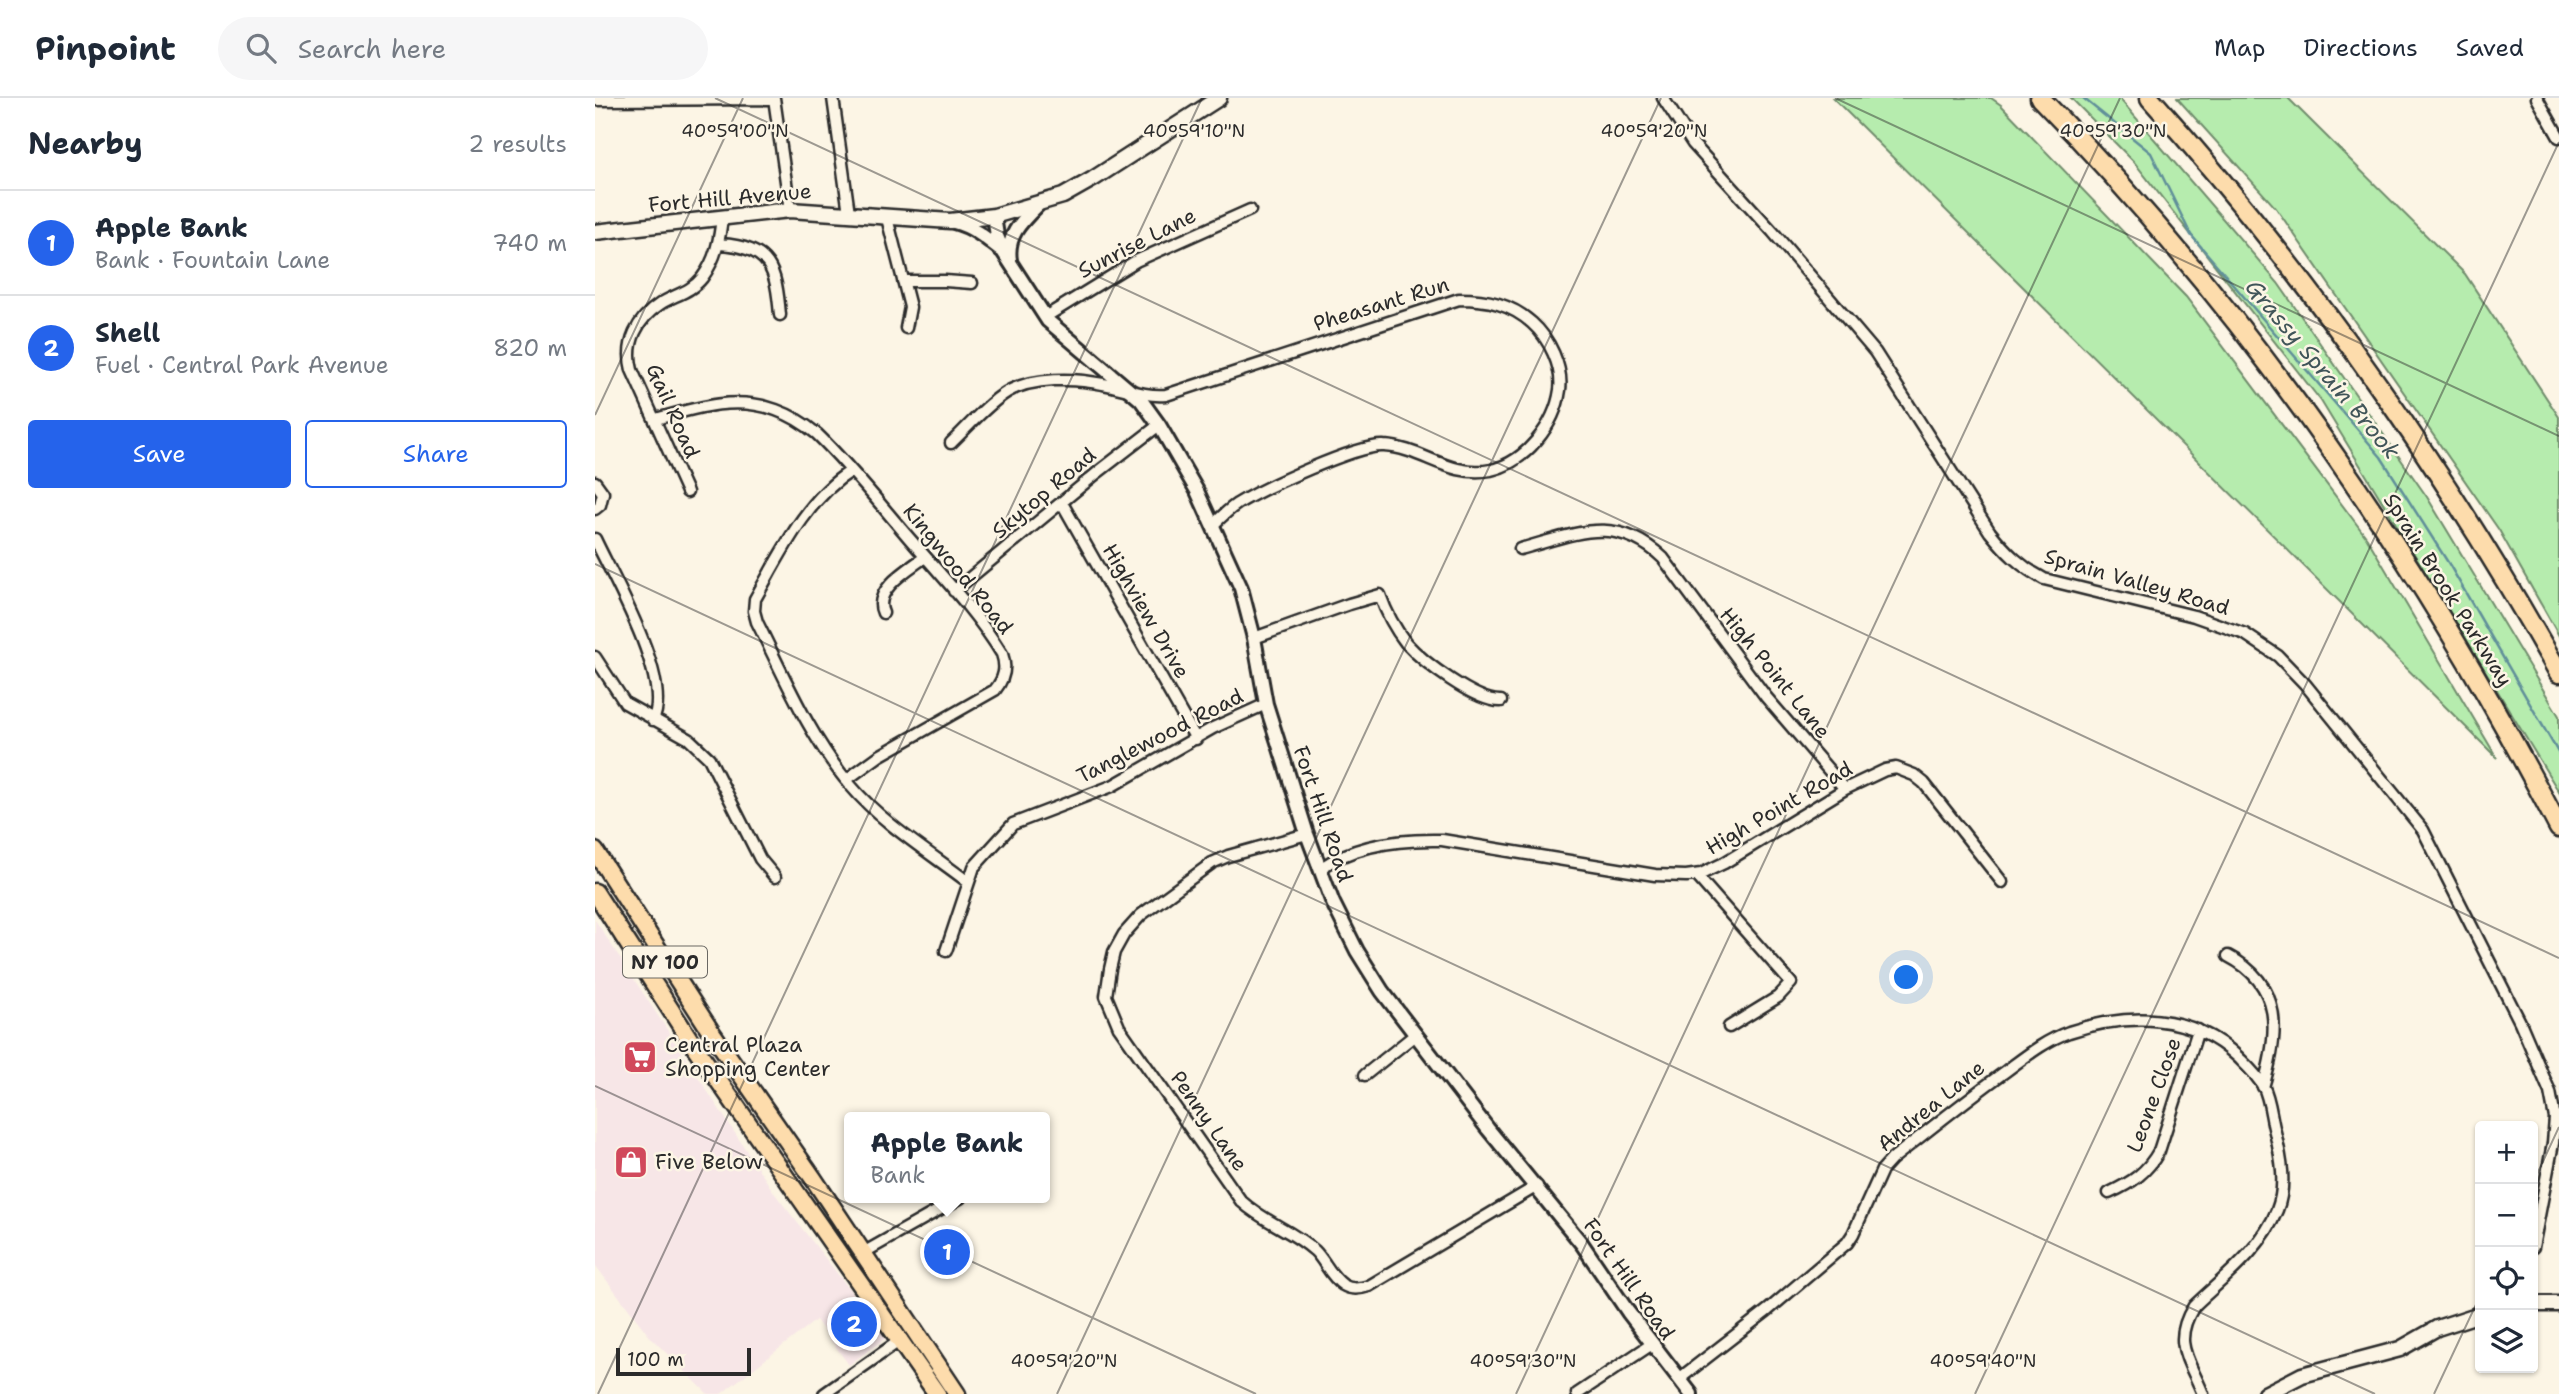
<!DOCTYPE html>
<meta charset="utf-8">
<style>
:root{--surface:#fff;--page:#f6f6f7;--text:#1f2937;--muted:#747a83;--line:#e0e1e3;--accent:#2563eb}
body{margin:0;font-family:"Shantell Sans",sans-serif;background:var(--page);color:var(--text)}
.controls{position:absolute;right:21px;bottom:21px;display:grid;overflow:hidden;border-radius:7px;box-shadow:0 2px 5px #0004}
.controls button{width:63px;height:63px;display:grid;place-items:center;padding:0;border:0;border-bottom:2px solid var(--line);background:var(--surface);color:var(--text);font:35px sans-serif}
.scale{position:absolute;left:21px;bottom:18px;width:135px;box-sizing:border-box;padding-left:7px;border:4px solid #2b2b2b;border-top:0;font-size:19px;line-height:24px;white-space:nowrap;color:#2b2b2b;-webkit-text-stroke:5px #fcf5e5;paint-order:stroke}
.you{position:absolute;left:1312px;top:880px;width:24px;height:24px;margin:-18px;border:5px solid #fff;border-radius:50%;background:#1a73e8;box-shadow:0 0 0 10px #1a73e833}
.badge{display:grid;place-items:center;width:46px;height:46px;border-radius:50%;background:var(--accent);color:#fff;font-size:23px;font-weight:700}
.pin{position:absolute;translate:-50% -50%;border:4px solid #fff;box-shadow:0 2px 7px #0006}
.popup{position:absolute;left:249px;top:1014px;width:206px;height:91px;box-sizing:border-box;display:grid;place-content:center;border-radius:7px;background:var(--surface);filter:drop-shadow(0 2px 5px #0005);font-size:23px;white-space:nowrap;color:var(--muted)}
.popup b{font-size:26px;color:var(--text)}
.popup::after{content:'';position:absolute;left:50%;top:100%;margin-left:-14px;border:14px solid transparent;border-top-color:var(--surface)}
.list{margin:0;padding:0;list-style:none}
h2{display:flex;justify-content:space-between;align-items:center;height:91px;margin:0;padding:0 28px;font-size:30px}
h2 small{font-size:23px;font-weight:400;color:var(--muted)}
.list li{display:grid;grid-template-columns:46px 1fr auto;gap:21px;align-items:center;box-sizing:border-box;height:105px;padding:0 28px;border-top:2px solid var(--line)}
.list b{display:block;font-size:26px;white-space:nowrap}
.list p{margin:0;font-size:23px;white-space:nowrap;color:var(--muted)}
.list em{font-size:23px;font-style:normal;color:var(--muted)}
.actions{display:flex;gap:14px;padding:21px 28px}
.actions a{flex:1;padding:16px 0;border:2px solid var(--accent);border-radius:7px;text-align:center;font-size:24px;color:var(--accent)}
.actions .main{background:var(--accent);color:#fff}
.icon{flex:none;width:38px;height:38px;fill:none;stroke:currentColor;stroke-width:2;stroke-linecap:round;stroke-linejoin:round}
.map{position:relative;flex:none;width:1964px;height:1296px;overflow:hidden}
header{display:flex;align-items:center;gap:42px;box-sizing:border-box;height:98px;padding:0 35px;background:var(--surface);border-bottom:2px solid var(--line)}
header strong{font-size:33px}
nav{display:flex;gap:38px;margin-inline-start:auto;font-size:24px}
.search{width:490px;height:63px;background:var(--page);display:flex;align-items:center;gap:18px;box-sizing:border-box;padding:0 24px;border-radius:38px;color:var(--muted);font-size:26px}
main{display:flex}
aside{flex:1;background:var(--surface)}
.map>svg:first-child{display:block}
.built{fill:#f7e6e7}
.green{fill:#b6ecae;stroke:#708c6c;stroke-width:2}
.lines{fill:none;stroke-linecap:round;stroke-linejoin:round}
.stream{stroke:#608f99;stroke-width:2.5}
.minor-casing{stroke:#2b2b2b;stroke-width:15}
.tertiary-casing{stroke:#2b2b2b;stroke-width:18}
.secondary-casing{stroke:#2b2b2b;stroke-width:19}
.primary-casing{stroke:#2b2b2b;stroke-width:21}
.motorway-casing{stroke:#2b2b2b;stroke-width:23}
.minor{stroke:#fcf5e5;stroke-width:10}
.tertiary{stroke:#fcf5e5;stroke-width:12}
.secondary{stroke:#fcf5e5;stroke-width:14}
.primary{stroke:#fddcac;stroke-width:16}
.motorway{stroke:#fddcac;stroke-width:18}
.ticks{fill:none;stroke:#2b2b2b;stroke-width:2;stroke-opacity:0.45}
.labels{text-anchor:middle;stroke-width:5;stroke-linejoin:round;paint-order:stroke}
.shield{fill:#fcf5e5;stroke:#6a6863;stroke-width:2}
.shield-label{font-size:19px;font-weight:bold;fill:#2b2b2b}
.street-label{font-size:21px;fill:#2b2b2b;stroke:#fcf5e5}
.poi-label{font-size:21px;fill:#2b2b2b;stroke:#fcf5e5;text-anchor:start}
.water-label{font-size:23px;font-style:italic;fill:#415559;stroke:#fcf5e5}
.ticks-label{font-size:18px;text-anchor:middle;fill:#2b2b2b;stroke:#fcf5e5;stroke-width:5;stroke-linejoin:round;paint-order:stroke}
</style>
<header>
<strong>Pinpoint</strong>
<div class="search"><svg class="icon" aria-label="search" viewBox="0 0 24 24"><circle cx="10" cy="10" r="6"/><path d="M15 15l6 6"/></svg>Search here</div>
<nav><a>Map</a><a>Directions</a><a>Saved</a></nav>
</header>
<main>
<aside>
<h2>Nearby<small>2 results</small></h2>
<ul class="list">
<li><span class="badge">1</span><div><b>Apple Bank</b><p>Bank · Fountain Lane</p></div><em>740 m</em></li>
<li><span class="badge">2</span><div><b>Shell</b><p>Fuel · Central Park Avenue</p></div><em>820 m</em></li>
</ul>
<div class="actions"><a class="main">Save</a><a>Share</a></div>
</aside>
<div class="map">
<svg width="1964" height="1296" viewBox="0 0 1964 1296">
<rect width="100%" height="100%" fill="#fcf5e5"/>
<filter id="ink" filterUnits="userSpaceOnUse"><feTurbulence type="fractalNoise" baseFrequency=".0143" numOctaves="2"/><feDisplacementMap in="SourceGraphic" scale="14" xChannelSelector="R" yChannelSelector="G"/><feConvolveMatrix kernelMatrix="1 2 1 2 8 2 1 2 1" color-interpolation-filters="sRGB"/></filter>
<g filter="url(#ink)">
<path class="built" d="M0,822L180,1096L292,1239L254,1267L221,1222L126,1296H113L55,1239L0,1167Z"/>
<path class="green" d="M1238,0H1396L1406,7L1591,199L1772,440L1902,660Z
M1476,0H1524L1683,185L1832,399L1964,618V694L1726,303L1539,64Z
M1582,0H1693L1870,176L1964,319V538L1904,432L1681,110Z"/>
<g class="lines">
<path class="stream" d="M1488,0L1556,55L1596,137L1786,359L1854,466L1964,656"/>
<g class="minor-casing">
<path id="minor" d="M179,0L195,112
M238,0L254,115
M1068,0L1098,46L1178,134L1280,254L1395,434C1411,454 1426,469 1449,481L1599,518L1650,536L1683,558L1710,586L1828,732L1925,924L1955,994L1960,1020L1958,1045L1938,1149
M1942,0L1964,39
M0,2L179,1
M292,120L315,209L311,230
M125,146C176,149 181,171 185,217
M308,183H350L377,185
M450,219L541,163L655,112
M61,321C100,310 141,297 181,312C195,317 210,326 222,336C255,368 284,405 314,440C346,477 382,515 407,556C412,570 409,581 400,592L284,658L251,682
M356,345C374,328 391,307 412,294C438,279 480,280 508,286C530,290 549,299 571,297L864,201C892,201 916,206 937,225C954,240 968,269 965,292C960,327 931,364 896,372C854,380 828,350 789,348C763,346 666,391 642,406C633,412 626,419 618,427
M256,373C212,400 185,457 160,501L159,513L162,524C190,580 215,640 256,688C288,726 334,754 373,784
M0,384L8,395L5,407L0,411
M92,394L37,272C30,245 42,221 65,206C79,197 96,194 107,180C121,161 125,141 127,118
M467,405L601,641
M0,441C18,480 78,582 58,622
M925,451C981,436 1020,415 1068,460L1171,599L1250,691
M359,493L502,375L564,327
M288,515C277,492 314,471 330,459
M659,540L754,506L785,497C791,514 800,531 811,545C828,564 881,604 906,603
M0,559L30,605L94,641L114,660L165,761L180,779
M712,736L633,758L617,765L546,817L529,836L519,854L515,871L511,898L524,929L646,1103C670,1125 697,1132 720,1153C730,1163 735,1178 748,1187C756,1192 765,1191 774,1188L942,1088
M726,770C760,746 806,741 847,742L1060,777L1091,778L1106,776L1129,765L1250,691L1290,672L1301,670L1319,677L1329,685L1407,784
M1101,777L1196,885L1183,899L1134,929
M351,853L379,769L418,726L517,688L618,630L671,606
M1633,858C1689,887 1684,936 1668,989
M770,977L821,936
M1514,1095C1536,1085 1552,1075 1564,1053L1603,932
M268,1155L365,1100
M1084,1281L1173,1212L1252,1145L1258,1136L1287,1072L1297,1061C1335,1031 1372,1001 1411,973C1430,959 1451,942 1474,934C1533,915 1596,914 1643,959C1652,968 1662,977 1668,988C1675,1000 1676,1020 1680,1034C1686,1059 1692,1087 1682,1112C1667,1151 1628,1180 1599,1208C1576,1245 1594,1261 1608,1296
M229,1296L307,1241
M982,1296L1057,1246"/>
</g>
<g class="tertiary-casing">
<path id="tertiary" d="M399,118L402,138L409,155L453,223L546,302L564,327L602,393L646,490L659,540L671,606L712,736L738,805L762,853L787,893L893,1031L987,1146L1033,1214L1096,1296
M359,124C378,129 391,140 406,152
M415,162C411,137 427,123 444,106"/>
</g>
<g class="secondary-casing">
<path id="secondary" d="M0,134L195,112L355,123L399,118L468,98L498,81L624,0
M1938,1206H1964
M1670,1296L1707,1277L1805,1251L1842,1230L1885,1216"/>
</g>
<g class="primary-casing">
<path id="primary" d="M0,753L115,932L218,1080L362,1296
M0,794L95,942L342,1296"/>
</g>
<g class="motorway-casing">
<path id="motorway" d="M1445,0C1655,215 1826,463 1964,730
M1555,0C1712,175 1849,370 1964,575"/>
</g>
<use href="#minor" class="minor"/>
<use href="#tertiary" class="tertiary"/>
<use href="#secondary" class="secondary"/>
<use href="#primary" class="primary"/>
<use href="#motorway" class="motorway"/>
</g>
</g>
<path class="ticks" d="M120,0L1964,860M1240,0L1964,338M0,317L148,0M0,466L1780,1296M0,988L661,1296M1938,1085L1964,1029M3,1296L607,0M462,1296L1066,0M921,1296L1525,0M1380,1296L1964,44M1839,1296L1885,1198"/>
<defs>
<g id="supermarket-square" transform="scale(1.75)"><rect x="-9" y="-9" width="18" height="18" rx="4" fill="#d1495b" stroke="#fcf5e5"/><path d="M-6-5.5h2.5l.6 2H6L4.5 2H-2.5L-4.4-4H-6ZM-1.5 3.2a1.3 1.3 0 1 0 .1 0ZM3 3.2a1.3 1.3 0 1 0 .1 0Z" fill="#fff"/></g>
<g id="shop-square" transform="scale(1.75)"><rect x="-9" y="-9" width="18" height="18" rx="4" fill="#d1495b" stroke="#fcf5e5"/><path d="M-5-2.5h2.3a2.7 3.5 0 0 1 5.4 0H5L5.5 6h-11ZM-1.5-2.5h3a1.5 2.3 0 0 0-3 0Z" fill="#fff"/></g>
</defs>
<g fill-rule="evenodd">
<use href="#supermarket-square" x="45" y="959"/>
<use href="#shop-square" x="36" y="1064"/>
</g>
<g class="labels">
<rect class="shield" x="28" y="848.5" width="84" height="31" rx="5"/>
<g class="shield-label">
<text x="70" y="871">NY 100</text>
</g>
<g class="street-label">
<text transform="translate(135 100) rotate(-5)" y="7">Fort Hill Avenue</text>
<text transform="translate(542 145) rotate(-27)" y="7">Sunrise Lane</text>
<text transform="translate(786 206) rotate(-17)" y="7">Pheasant Run</text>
<text transform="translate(78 313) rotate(66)" y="7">Gail Road</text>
<text transform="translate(449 395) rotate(-40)" y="7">Skytop Road</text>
<text transform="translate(363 471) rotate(51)" y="7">Kingwood Road</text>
<text transform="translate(1542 484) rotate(16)" y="7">Sprain Valley Road</text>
<text transform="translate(1853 492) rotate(58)" y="7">Sprain Brook Parkway</text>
<text transform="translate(551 513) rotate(60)" y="7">Highview Drive</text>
<text transform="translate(1180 575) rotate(51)" y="7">High Point Lane</text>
<text transform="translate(565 638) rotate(-27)" y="7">Tanglewood Road</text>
<text transform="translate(1184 710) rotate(-30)" y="7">High Point Road</text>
<text transform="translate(728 716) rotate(71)" y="7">Fort Hill Road</text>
<text transform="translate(1559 997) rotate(-70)" y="7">Leone Close</text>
<text transform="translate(1336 1008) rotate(-39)" y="7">Andrea Lane</text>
<text transform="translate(614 1023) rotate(55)" y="7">Penny Lane</text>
<text transform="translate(1034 1181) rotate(55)" y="7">Fort Hill Road</text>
</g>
<g class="poi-label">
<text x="70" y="954">Central Plaza<tspan x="70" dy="24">Shopping Center</tspan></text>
<text x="60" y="1071">Five Below</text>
</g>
<g class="water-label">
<text transform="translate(1728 271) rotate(50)" y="8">Grassy Sprain Brook</text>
</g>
</g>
<g class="ticks-label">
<text x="140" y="39">40°59'00"N</text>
<text x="599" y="39">40°59'10"N</text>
<text x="1059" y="39">40°59'20"N</text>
<text x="1518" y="39">40°59'30"N</text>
<text x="469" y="1269">40°59'20"N</text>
<text x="928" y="1269">40°59'30"N</text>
<text x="1388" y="1269">40°59'40"N</text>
</g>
</svg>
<div class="controls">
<button>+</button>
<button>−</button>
<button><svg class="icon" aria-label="locate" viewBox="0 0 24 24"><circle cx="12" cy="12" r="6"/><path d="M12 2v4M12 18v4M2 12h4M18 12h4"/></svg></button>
<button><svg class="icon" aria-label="layers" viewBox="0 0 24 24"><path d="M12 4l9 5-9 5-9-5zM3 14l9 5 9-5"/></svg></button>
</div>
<div class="scale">100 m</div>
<div class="you"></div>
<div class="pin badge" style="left:352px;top:1154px">1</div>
<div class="popup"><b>Apple Bank</b>Bank</div>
<div class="pin badge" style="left:259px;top:1226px">2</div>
</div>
</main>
